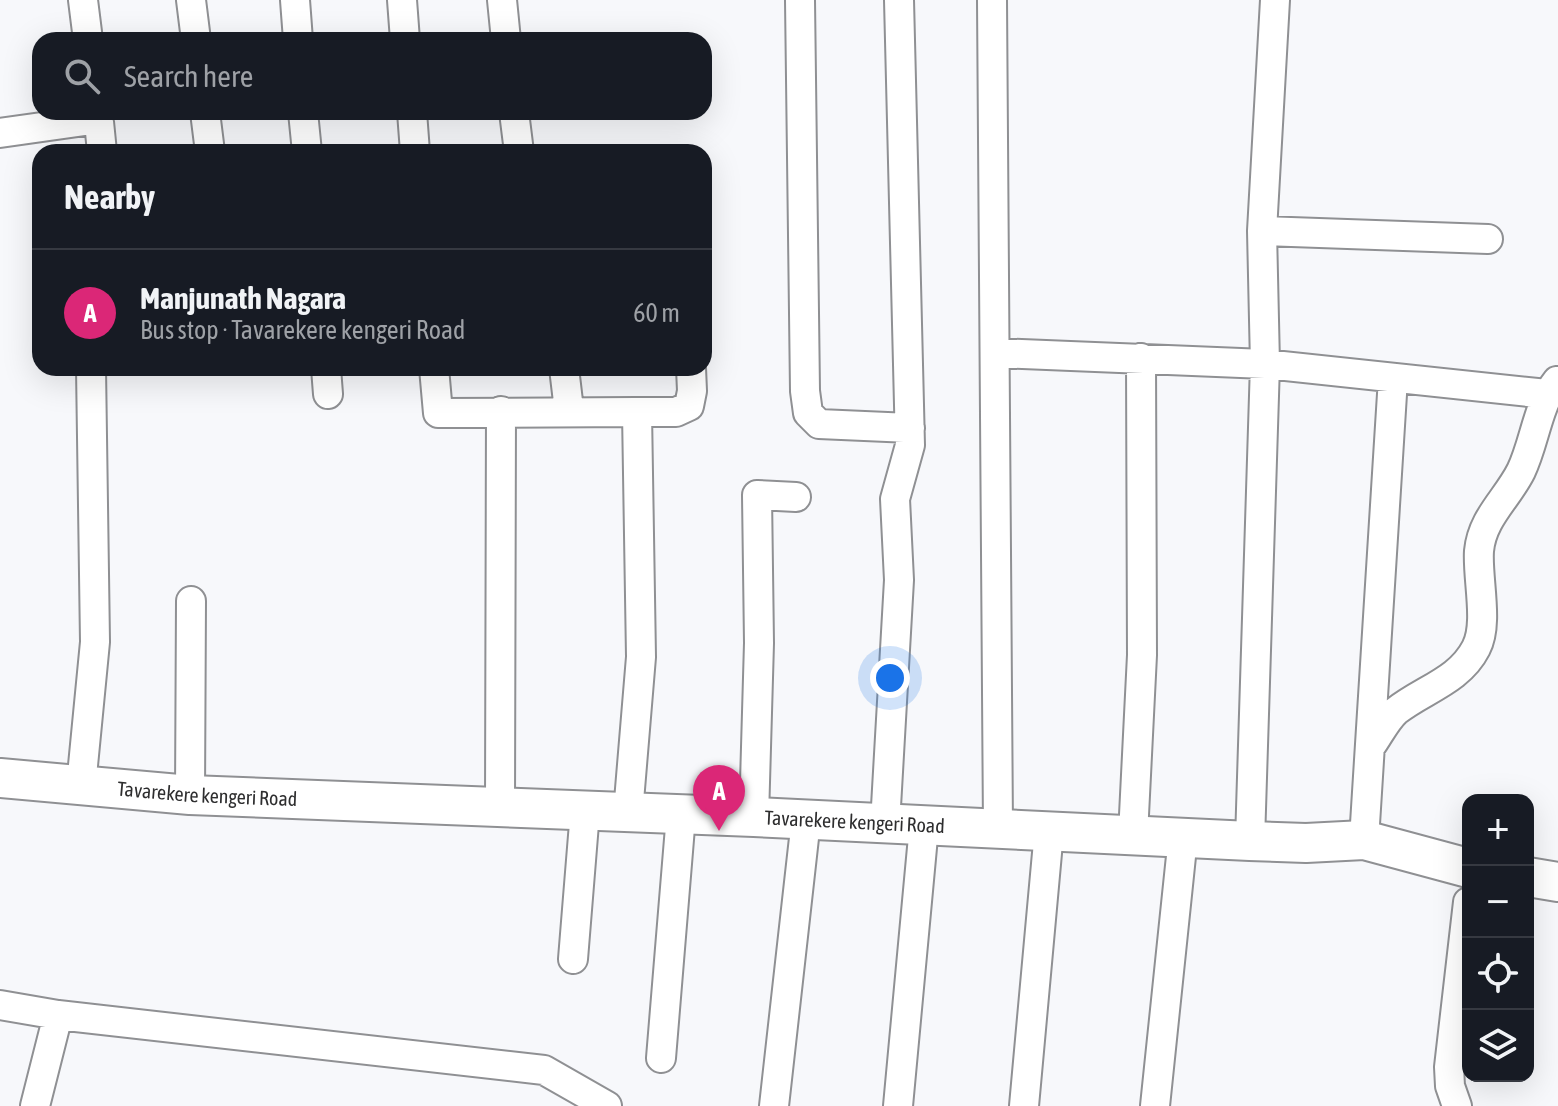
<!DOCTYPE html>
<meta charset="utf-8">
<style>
:root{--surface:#171b24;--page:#20242c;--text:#f1f3f6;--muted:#9ea1a6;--line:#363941;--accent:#db2777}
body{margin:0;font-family:"Asap Condensed",sans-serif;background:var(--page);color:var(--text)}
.controls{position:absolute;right:24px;bottom:24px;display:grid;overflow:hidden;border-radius:16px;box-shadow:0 8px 32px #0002}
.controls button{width:72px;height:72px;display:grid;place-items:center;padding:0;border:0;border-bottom:2px solid var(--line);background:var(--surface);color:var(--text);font:40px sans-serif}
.you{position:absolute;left:890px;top:678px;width:28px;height:28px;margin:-20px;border:6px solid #fff;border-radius:50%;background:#1a73e8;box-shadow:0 0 0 12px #1a73e833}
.badge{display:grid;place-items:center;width:52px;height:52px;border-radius:50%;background:var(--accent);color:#fff;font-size:26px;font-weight:700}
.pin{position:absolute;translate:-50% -66px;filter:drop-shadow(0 2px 4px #0008)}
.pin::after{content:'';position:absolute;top:42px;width:28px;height:24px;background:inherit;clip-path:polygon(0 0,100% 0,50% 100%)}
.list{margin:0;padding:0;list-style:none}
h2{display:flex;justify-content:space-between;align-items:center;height:104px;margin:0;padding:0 32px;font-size:34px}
h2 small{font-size:26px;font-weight:400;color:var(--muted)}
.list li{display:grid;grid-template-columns:52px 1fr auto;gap:24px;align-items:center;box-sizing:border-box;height:128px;padding:0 32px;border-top:2px solid var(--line)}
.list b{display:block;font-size:30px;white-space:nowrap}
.list p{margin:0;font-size:26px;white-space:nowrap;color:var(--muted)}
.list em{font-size:26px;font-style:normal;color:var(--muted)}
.icon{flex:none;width:44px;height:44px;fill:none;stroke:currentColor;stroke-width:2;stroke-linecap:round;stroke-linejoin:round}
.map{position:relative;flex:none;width:1558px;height:1106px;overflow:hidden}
.search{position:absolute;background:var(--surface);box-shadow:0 8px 32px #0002;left:32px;top:32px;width:680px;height:88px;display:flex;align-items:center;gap:20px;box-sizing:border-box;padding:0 28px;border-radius:24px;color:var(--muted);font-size:30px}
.panel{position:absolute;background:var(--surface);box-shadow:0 8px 32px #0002;left:32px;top:144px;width:680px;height:232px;border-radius:24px}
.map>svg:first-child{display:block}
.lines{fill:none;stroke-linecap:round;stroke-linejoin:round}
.minor-casing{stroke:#8f9093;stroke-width:32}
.secondary-casing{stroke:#8f9093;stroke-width:42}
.minor{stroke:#fff;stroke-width:28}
.secondary{stroke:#fff;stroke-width:38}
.labels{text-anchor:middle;stroke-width:6;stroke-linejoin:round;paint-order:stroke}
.street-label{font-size:20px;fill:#2e2e2f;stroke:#f7f8fb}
</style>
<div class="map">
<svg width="1558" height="1106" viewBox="0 0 1558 1106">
<rect width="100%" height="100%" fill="#f7f8fb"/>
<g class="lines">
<g class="minor-casing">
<path id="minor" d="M83,0L88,40
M191,0L196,40
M295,0L298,40
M402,0L405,40
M502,0L506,40
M800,0L805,391L808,413L819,424L910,428
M992,0L998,829
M98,112L102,152
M205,112L210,152
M303,112L307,152
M412,112L415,152
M514,112L519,152
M0,133L99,119
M1262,231L1488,239
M995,353L1265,364L1547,394
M326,368L328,394
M434,368L438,413L637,412L641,657L628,813
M564,368L569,410
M637,412H676L689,406L692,391L691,368
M1371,746C1379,735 1386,720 1396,711C1424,689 1459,681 1476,648C1489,624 1477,578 1479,551C1482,518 1507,499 1521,471C1535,442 1537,406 1557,381
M81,786L95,642L91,368
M190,795L191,601
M500,807L501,411
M754,817L759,643L757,495L796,497
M885,824L899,580L895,499L910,445L899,0
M1133,835L1142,655L1141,358
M1364,840L1393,378
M1250,841L1265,364L1262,231L1275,0
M573,959L585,811
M0,1005L58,1015L544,1070L607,1106
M661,1058L681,815
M35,1106L58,1015
M774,1106L806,820
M898,1106L924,826
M1024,1106L1049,831
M1155,1106L1183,837
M1457,1106L1450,1086L1449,1067L1468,902"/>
</g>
<g class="secondary-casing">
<g id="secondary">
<path id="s1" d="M0,778L190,795L754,817L1250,841L1306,843L1364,840L1468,868"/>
<path d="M1528,877L1558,882"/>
</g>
</g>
<use href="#minor" class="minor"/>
<use href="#secondary" class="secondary"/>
</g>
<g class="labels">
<g class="street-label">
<text dy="7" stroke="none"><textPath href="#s1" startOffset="208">Tavarekere kengeri Road</textPath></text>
<text dy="7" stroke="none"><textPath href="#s1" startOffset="856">Tavarekere kengeri Road</textPath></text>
</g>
</g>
</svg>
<div class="controls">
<button>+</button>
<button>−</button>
<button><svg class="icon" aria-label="locate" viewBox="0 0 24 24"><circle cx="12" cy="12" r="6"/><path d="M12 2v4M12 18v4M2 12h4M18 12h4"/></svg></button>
<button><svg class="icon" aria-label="layers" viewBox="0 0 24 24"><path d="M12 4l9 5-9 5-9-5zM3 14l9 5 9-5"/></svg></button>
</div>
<div class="you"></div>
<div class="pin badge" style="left:719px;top:831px">A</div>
<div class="search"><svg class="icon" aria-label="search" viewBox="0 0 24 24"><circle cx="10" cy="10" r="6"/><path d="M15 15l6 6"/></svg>Search here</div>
<section class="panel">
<h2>Nearby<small></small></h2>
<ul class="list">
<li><span class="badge">A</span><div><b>Manjunath Nagara</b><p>Bus stop · Tavarekere kengeri Road</p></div><em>60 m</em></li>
</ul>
</section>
</div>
